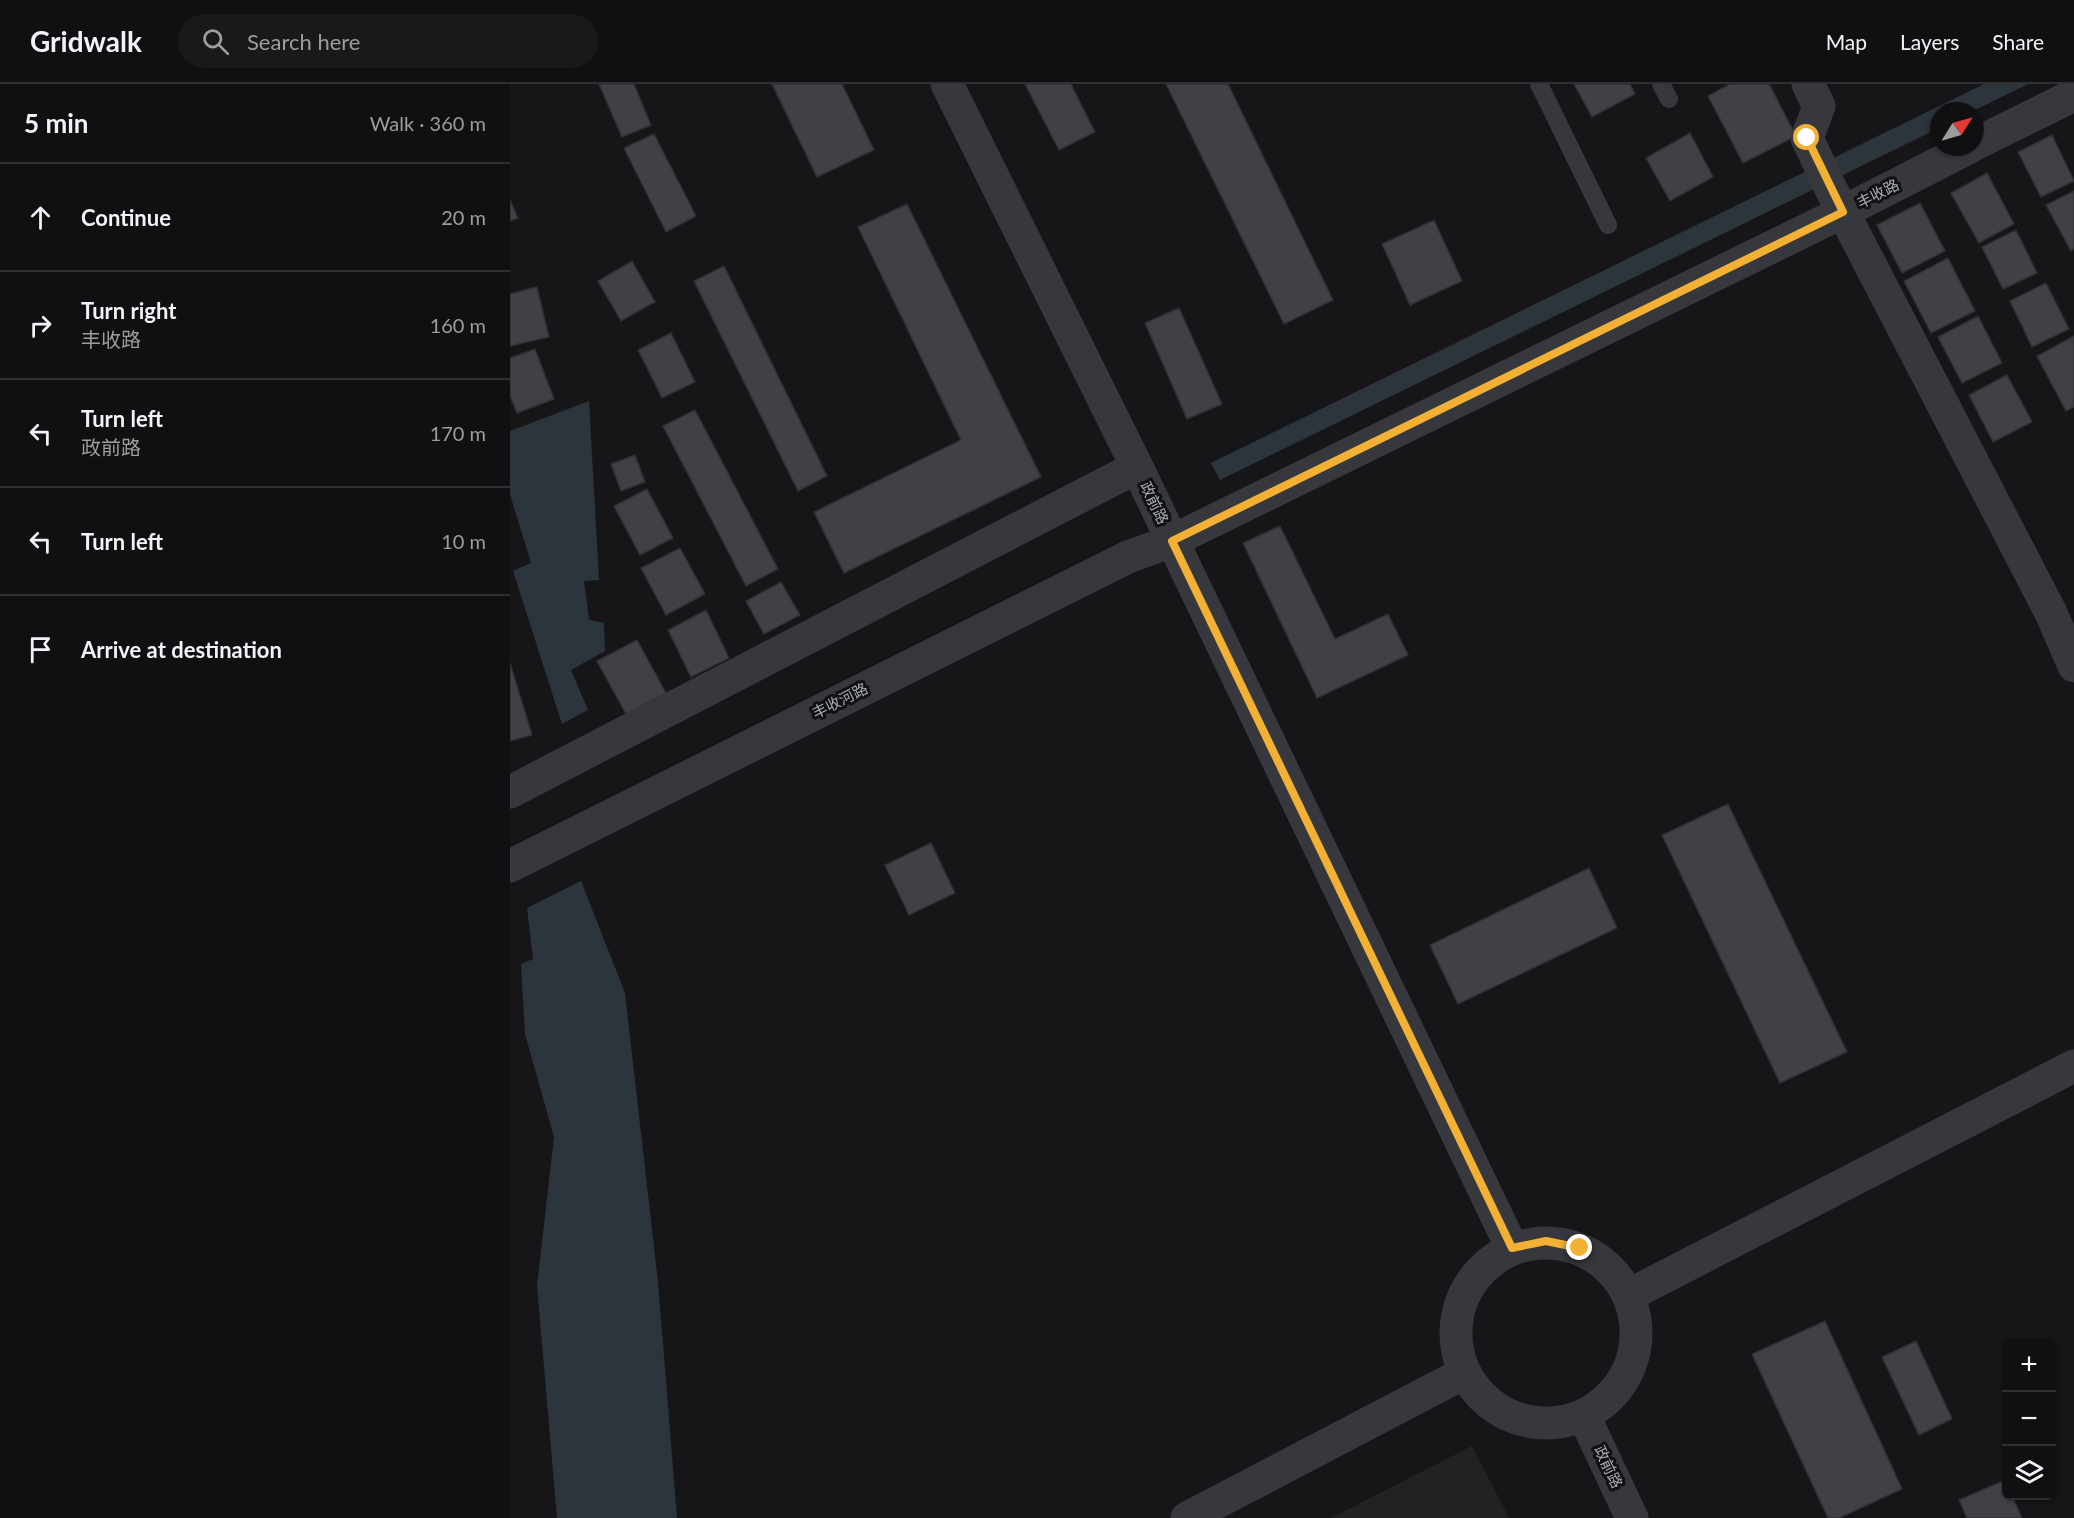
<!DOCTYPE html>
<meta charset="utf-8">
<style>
:root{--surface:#101012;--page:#19191b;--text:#f1f3f6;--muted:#9c9d9f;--line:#303032}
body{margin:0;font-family:Lato,"Noto Sans SC",sans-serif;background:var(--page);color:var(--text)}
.controls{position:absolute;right:18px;bottom:18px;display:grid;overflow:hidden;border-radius:9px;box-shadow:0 2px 4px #0004}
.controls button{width:54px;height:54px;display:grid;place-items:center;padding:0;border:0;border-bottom:2px solid var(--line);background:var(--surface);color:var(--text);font:30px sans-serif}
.compass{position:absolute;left:1420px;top:18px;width:54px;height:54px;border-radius:50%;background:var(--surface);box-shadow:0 2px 4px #0004;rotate:53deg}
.stop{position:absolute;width:18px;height:18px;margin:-14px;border:4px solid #f2b134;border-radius:50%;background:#fff}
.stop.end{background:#f2b134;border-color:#fff;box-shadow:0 2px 6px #0008}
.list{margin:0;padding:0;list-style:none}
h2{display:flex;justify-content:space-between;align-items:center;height:78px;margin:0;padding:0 24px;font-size:26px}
h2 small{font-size:20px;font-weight:400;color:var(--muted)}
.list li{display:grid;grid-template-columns:39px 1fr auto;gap:18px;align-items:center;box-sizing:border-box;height:108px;padding:0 24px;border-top:2px solid var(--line)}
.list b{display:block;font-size:22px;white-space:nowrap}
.list p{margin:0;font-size:20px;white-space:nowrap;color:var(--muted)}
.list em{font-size:20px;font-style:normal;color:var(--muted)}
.icon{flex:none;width:33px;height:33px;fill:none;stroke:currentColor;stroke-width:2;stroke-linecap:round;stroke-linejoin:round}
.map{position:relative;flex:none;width:1564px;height:1434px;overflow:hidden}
header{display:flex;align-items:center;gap:36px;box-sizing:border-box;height:84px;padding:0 30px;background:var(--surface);border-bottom:2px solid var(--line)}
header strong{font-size:28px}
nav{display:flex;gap:33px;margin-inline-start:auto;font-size:21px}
.search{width:420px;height:54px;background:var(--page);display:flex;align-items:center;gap:15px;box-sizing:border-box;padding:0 21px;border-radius:33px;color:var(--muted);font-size:22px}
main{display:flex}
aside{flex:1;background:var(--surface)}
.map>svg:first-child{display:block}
.built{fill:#222225}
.water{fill:#2c353c}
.building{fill:#404145;stroke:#303034;stroke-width:1.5}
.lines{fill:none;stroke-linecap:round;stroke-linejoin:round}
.service{stroke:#37383d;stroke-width:18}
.minor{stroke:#37383d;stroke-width:33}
.tertiary{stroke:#37383d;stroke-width:33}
.route{stroke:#f2b134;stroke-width:8}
.labels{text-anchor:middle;stroke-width:6;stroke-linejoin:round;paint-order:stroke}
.street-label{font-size:15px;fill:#a8adb8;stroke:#111113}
</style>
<header>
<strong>Gridwalk</strong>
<div class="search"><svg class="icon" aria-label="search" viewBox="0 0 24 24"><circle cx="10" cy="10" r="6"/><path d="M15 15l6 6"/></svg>Search here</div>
<nav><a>Map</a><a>Layers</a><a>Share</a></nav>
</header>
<main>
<aside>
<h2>5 min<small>Walk · 360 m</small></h2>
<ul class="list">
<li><svg class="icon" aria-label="ahead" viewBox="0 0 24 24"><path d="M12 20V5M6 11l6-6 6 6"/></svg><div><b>Continue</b></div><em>20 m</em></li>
<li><svg class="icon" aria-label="right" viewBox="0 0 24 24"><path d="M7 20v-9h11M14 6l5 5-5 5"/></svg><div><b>Turn right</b><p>丰收路</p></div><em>160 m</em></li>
<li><svg class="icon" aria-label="left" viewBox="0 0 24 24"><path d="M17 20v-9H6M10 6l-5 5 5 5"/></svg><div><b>Turn left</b><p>政前路</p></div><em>170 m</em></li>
<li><svg class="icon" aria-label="left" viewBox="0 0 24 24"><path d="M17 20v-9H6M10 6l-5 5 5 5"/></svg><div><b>Turn left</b></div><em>10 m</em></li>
<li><svg class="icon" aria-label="arrive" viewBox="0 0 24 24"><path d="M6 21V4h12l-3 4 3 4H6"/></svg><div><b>Arrive at destination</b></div></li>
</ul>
</aside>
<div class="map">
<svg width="1564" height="1434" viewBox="0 0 1564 1434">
<rect width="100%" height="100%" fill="#161618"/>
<path class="built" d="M962,1362L999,1434H821Z"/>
<path class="water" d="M1474,0H1518L1463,27H1429V44L710,396L701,379Z
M79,317L89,496L74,497L79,536L94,539L95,567L61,586L78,626L52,640L3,487L21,479L0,410V347Z
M71,797L115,909L148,1198L167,1434H47L27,1202L44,1053L15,950L11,880L23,875L17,824Z"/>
<path class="building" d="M89,0H124L141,41L112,53Z
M262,0H332L364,66L307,93Z
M515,0H561L585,48L549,66Z
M656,0H718L823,216L774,240Z
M1064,0H1120L1125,10L1082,33Z
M1220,0H1259L1286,52L1233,79L1198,12Z
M1180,49L1203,93L1160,117L1136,74Z
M144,50L186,132L156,148L114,64Z
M1542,51L1564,97L1531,113L1508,68Z
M1477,89L1504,140L1469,159L1441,109Z
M1564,107V165L1561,167L1536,121Z
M0,116L8,134L0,137Z
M1410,119L1435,167L1392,189L1367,141Z
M397,120L531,393L334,489L304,428L451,356L348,143Z
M924,136L952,197L900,221L872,160Z
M1506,146L1527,189L1493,205L1472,163Z
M1438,174L1465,227L1421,249L1394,197Z
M122,177L145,218L111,237L88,197Z
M214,182L317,392L288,407L184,197Z
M1536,199L1559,245L1522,263L1500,217Z
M27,203L39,253L0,262V210Z
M669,224L712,320L677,335L635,239Z
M1468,232L1492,279L1452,299L1428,253Z
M161,249L185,298L152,314L128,266Z
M1564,252V323L1556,327L1527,272Z
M25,265L44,315L7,329L0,312V274Z
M1497,291L1522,338L1483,358L1459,311Z
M185,326L268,485L236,502L153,342Z
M125,371L135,398L111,407L101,380Z
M137,405L163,454L130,471L104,422Z
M770,442L825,555L878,530L898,571L807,614L733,459Z
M170,464L195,510L156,531L131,484Z
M271,498L290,531L254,550L236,517Z
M196,526L219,574L181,593L158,546Z
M127,556L156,609L116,630L87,577Z
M0,579L22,651L0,657Z
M1218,720L1337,968L1270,999L1152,751Z
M421,759L445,809L399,831L375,781Z
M1079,784L1107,844L948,920L920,861Z
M1315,1237L1392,1405L1329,1434H1318L1242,1270Z
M1406,1257L1442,1335L1409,1351L1372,1273Z
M1495,1396L1496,1412H1502L1512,1434H1457L1449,1416Z"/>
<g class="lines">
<path class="service" d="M1029,0L1098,141
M1151,0L1159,15"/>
<path class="minor" d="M1298,0L1309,22L1297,54L1321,105L1541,529L1564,582
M1465,60L1564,11
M662,457L1333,128L1460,63"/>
<path class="tertiary" d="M437,0L627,383L1002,1164
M0,708L627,383
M0,782L618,473L662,457
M946 1249a90 90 0 1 1 180 0a90 90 0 1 1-180 0Z
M1119,1211L1564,982
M1074,1332L1122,1434
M677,1434L954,1289"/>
</g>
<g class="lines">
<path class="route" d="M1070,1164L1036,1157L1002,1164L662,457L1333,128L1297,54"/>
</g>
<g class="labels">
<g class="street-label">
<text transform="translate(1368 110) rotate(-27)" y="5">丰收路</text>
<text transform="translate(644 419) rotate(64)" y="5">政前路</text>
<text transform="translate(330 617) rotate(-27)" y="5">丰收河路</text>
<text transform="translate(1098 1383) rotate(64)" y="5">政前路</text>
</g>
</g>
</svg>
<div class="controls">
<button>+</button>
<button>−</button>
<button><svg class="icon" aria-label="layers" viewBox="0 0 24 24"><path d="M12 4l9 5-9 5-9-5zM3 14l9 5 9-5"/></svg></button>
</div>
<svg class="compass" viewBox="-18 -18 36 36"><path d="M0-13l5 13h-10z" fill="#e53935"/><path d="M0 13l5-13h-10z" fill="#9c9d9f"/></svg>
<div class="stop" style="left:1297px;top:54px"></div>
<div class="stop end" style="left:1070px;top:1164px"></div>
</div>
</main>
